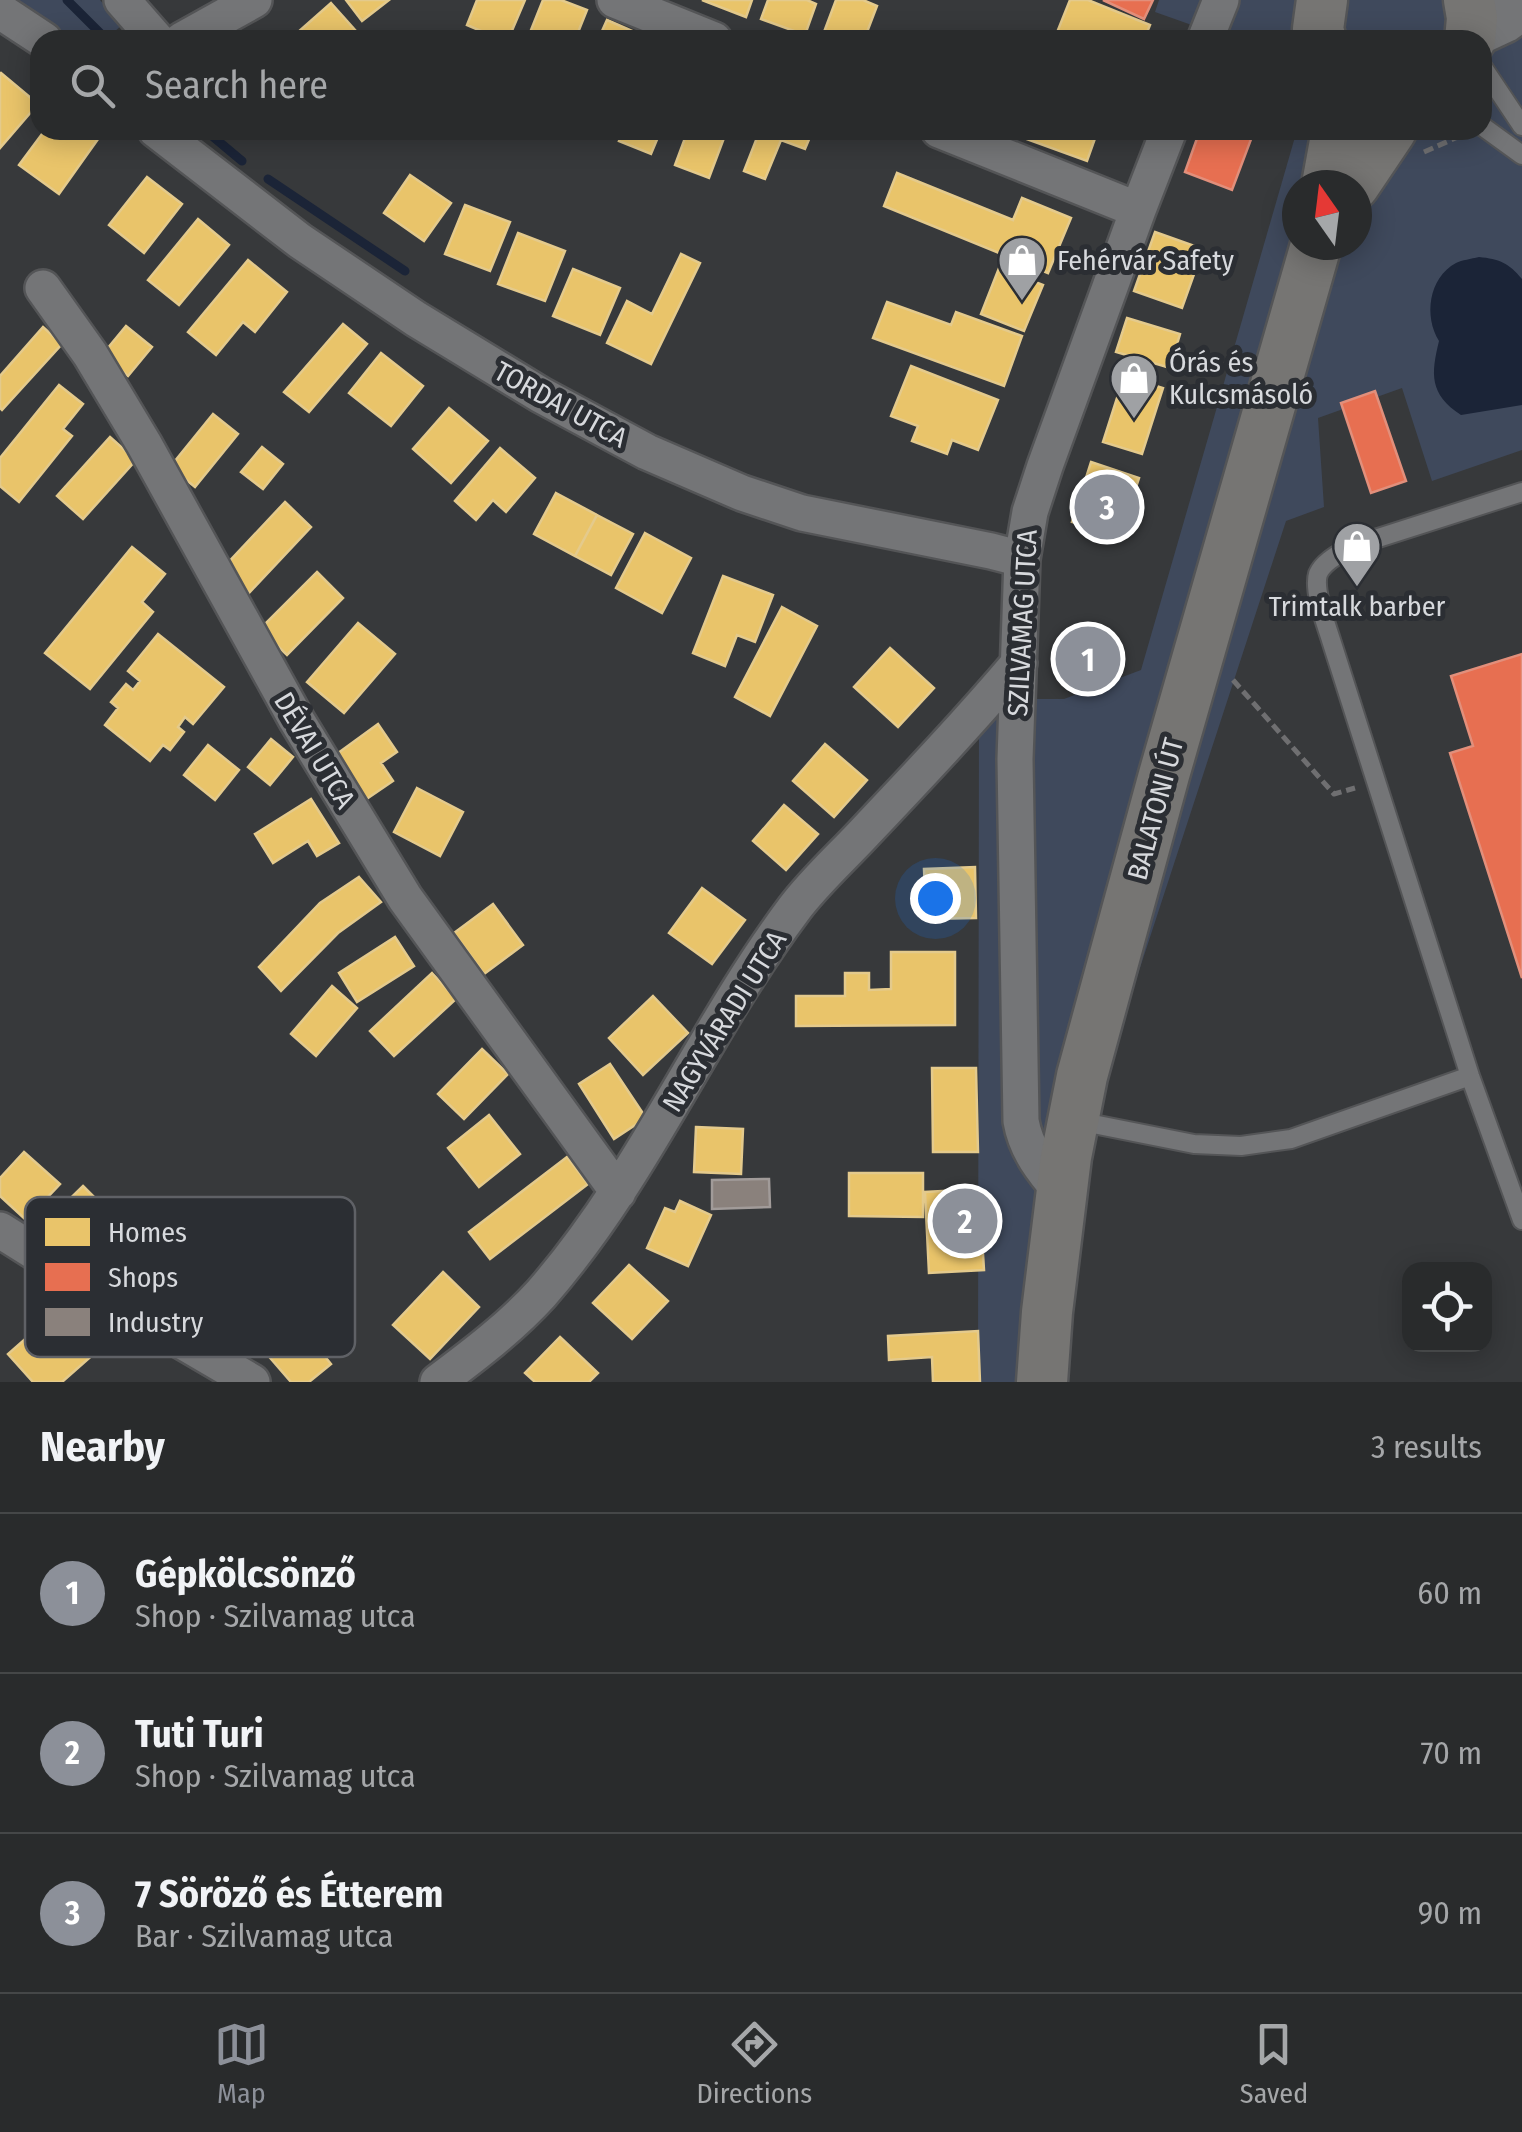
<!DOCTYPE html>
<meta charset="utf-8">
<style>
:root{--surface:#292b2c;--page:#313334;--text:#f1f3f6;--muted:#a5a7a9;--line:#454748;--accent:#8c9099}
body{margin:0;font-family:"Fira Sans Condensed",sans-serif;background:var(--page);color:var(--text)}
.controls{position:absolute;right:30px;bottom:30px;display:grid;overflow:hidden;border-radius:20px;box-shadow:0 5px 25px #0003}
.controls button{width:90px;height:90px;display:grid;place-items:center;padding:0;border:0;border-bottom:2px solid var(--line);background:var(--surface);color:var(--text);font:50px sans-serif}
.compass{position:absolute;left:1282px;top:170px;width:90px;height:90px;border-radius:50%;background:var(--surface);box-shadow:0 5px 25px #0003;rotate:346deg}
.you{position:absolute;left:935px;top:898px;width:35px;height:35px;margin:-25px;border:8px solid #fff;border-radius:50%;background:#1a73e8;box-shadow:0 0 0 15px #1a73e833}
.badge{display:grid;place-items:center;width:65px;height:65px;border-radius:50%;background:var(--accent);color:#fff;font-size:32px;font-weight:700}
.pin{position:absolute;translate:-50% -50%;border:5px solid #fff;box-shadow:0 2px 10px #0006}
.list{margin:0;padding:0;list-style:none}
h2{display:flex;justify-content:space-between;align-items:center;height:130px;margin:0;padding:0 40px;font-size:42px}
h2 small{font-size:32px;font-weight:400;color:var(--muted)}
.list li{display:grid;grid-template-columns:65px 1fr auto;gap:30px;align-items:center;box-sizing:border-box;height:160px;padding:0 40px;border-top:2px solid var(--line)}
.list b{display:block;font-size:38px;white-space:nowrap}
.list p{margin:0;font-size:32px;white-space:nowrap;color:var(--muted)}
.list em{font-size:32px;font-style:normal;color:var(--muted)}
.icon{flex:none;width:55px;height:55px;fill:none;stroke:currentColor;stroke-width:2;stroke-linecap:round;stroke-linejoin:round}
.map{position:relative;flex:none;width:1522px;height:1382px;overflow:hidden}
.search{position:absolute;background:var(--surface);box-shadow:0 5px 25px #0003;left:30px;right:30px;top:30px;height:110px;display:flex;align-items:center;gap:25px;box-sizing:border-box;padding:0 35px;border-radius:30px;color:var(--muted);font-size:38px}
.sheet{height:610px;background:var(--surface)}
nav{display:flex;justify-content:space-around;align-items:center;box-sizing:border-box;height:140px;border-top:2px solid var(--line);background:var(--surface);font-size:28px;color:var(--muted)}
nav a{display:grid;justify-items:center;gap:5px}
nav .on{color:var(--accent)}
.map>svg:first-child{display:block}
.green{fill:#3f495c;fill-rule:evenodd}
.water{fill:#1b2437}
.homes{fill:#e9c46a;stroke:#e4ca8c;stroke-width:2.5}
.shops{fill:#e76f51;stroke:#e28f7b;stroke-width:2.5}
.industry{fill:#8a817c;stroke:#a19b99;stroke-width:2.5}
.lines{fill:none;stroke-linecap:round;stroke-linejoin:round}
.stream{stroke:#1b2437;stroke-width:9}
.service-casing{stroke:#545557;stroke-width:22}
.minor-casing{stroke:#545557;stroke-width:40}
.tertiary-casing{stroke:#545557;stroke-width:50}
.secondary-casing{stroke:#545557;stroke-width:55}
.path{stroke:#6f6f71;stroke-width:5;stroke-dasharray:10 5;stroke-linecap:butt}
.service{stroke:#747577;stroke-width:18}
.minor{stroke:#747577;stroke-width:35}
.tertiary{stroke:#747577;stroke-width:45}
.secondary{stroke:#767573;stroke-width:50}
.labels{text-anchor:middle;stroke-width:10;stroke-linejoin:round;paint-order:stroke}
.poi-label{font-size:28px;fill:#d7d9dd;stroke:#2b2e33;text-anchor:start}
.street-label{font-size:28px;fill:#d7d9dd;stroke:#2b2e33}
.key{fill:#2b2e33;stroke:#5f6166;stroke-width:2.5}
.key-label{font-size:28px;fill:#d7d9dd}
</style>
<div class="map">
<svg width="1522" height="1382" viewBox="0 0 1522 1382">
<rect width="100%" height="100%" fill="#37393b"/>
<path class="green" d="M7,0H100L122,25L105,40H76Z
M1159,0H1522V450L1432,481L1402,388L1318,418L1324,507L1286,521L1104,1078L1075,1282L1069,1382H978L979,699H1064L1141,670L1297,130H1482V40H1234L1155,12ZM1297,185H1357V245H1297Z"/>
<path class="water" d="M1479,257C1499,259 1509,263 1522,279V405L1461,415C1429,394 1431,374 1439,341C1424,317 1428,278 1456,263C1462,260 1471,259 1479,257Z"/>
<path class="homes" d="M346,0H389L362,21Z
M477,0H525L508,40H502L467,25Z
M543,0H561L587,10L575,40H527Z
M702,0H752L746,17Z
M768,0H807L816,4L805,35L761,19Z
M836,0H863L877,6L864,40H821Z
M1070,0H1088L1150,25L1144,40H1054Z
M331,3L364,40H301L296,34Z
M607,20L644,36L642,40H598Z
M1,73L38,104L0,148V74Z
M45,130H100L103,132L59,194L19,165Z
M624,130H661L651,154L619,141Z
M688,130H727L709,178L675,165Z
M760,130H813L805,149L781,140L765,179L744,171Z
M1002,130H1098L1087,161Z
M897,173L1013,220L1022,198L1071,218L1048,273L884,206Z
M410,175L451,203L424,241L384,213Z
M147,177L182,204L144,253L109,225Z
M465,205L510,222L490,271L445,254Z
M198,219L229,245L179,305L148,280Z
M1155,232L1203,249L1182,308L1134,291Z
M518,233L565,251L545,301L498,284Z
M681,254L700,263L651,364L607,343L627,301L652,314Z
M248,260L287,292L255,332L243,322L216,355L188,332Z
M999,268L1043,285L1024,331L981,314Z
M573,269L620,288L600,335L553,316Z
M887,302L951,325L956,312L1022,336L1004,386L873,338Z
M1127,318L1180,334L1170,368L1116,352Z
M343,324L367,344L309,412L284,392Z
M126,326L152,347L128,376L102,355Z
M43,327L62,344L2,410L0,408V376Z
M381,353L423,386L391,426L349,393Z
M911,366L998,400L978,450L952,440L947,454L912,441L918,426L891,416Z
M1124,376L1163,388L1142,454L1103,442Z
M59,385L83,404L63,429L72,436L19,502L0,486V458Z
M449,408L488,441L451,483L413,449Z
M213,414L238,434L195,487L170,467Z
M110,437L136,460L83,519L57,496Z
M262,447L283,464L263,489L241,472Z
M500,448L535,478L506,512L493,500L476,520L455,501Z
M1091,462L1139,478L1120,537L1072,522Z
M556,493L597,515L575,556L534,534Z
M285,502L311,527L249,593L223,568Z
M597,515L633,534L611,575L575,556Z
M645,533L691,558L662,613L616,588Z
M132,547L165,574L142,602L153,612L90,689L45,653Z
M317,572L343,598L287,655L260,629Z
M723,576L773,595L755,642L737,635L725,666L693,653Z
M782,607L817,626L770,716L735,697Z
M358,623L395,654L344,713L307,682Z
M158,634L224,687L193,724L185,717L178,727L184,732L170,750L163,745L150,761L105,725L118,708L111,702L126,684L133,690L140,681L128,671Z
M890,648L934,688L898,727L854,687Z
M378,724L397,752L381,763L393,781L365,800L334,756Z
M271,739L293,757L270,785L248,767Z
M825,744L867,780L834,817L793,781Z
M208,745L239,770L215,800L184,775Z
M417,788L463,812L440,856L394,832Z
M311,799L339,843L317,856L308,841L273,863L255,834Z
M784,805L818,834L786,870L753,841Z
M975,867L976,918L926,919L924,869Z
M359,877L381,902L338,933L281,991L259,967L320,903Z
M702,888L745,920L712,964L669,933Z
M493,904L523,945L484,974L454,933Z
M395,937L414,966L357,1002L339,973Z
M891,952H955V1025L796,1026V996H845V973H869V990L891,989Z
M432,973L456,999L394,1056L370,1031Z
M332,986L357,1008L316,1056L291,1034Z
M653,996L688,1033L643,1075L609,1038Z
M482,1049L508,1074L464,1119L438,1094Z
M610,1064L646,1118L614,1139L579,1084Z
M932,1068H976L978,1152H933Z
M489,1115L520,1154L479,1187L448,1148Z
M696,1127L743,1129L741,1174L694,1172Z
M24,1152L60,1184L26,1220L0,1196V1178Z
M567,1157L588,1184L490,1259L469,1232Z
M849,1173H923V1217L849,1216Z
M83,1186L115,1218L75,1257L43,1225Z
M979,1189L984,1270L929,1273L925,1192Z
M680,1201L711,1215L688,1266L647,1248L665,1208L675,1212Z
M190,1259L269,1316L237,1359L158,1303Z
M629,1265L668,1301L632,1339L593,1303Z
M443,1272L479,1307L430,1359L393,1325Z
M324,1304L339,1322L314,1343L331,1364L309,1382H291L265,1352Z
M57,1311L95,1353L62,1382H33L8,1354Z
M978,1331L980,1382H933L932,1357L889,1360L888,1336Z
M560,1337L598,1373L589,1382H535L525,1373Z"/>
<path class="shops" d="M1103,0H1153L1144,19Z
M1200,130H1243L1253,134L1232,190L1185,172Z
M1375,391L1406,481L1371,493L1341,403Z
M1106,640L1107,676L1070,677L1069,641Z
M1522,654V978L1450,753L1473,746L1451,676Z"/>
<path class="industry" d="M769,1179L770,1207L712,1209V1180Z"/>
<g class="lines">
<path class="stream" d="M67,0L107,40
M205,130L242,161
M268,179L405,271"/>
<g class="service-casing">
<path id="service" d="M1482,66L1522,126
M1482,126L1522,155
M1522,492L1350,547C1339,554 1323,562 1318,574C1313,590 1326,624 1331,640L1470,1076L1522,1220
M1078,1121L1194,1144L1241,1146L1291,1139L1470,1076"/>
</g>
<g class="minor-casing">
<path id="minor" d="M122,0L157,40
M615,0L714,40
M0,11L44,40
M182,40L254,0
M1205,40L1221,0
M156,130L300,241L416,319L541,395L647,452L742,493L802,513L991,551L1022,559
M939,130L1138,210
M43,288L90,354L144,444L296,719L405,898L618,1192
M1062,1193C1043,1171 1026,1150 1021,1121L1015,759L1022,559L1030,512L1045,466L1138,210L1169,130
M0,1230L105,1296L252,1382
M438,1382C474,1355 511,1327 541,1294C644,1176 702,1032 794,909C815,881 842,857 866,831C918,776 970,721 1019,663"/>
</g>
<g class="tertiary-casing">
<path id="tertiary" d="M1472,35L1504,20L1522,7"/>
</g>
<g class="secondary-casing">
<path id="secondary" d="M1469,0L1472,18L1470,40
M1321,40L1318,29L1322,0
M1327,185L1337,130
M1354,185L1391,130
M1042,1382L1047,1312L1066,1157L1082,1076L1164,775L1316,245"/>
</g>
<path class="path" d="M1424,152L1460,136
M1357,245L1367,223
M1233,680L1334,794L1355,788"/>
<use href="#service" class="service"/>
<use href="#minor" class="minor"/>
<use href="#tertiary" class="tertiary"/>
<use href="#secondary" class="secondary"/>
</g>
<defs>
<g id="shop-pin" transform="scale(2.5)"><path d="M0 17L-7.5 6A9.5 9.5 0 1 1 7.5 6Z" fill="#9fa1a4" stroke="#2b2e33"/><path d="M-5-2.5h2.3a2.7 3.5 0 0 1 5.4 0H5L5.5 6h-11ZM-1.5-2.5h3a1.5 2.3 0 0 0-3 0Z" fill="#fff"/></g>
</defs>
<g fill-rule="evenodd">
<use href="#shop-pin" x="1022" y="260"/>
<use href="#shop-pin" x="1134" y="378"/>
<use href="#shop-pin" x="1357" y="546"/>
</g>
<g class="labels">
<g class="poi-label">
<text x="1057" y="270">Fehérvár Safety</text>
<text x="1169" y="372">Órás és<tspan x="1169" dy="32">Kulcsmásoló</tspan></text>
<text x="1357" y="616" text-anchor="middle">Trimtalk barber</text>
</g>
<g class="street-label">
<text transform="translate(561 404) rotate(29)" y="10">TORDAI UTCA</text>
<text transform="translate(1022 623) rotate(-87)" y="10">SZILVAMAG UTCA</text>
<text transform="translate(315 750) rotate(59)" y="10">DÉVAI UTCA</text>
<text transform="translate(1155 809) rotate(-75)" y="10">BALATONI ÚT</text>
<text transform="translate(724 1021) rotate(-58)" y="10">NAGYVÁRADI UTCA</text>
</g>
</g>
<rect x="25" y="1197" width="330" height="160" rx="15" class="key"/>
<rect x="45" y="1218" width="45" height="28" fill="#e9c46a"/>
<rect x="45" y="1263" width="45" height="28" fill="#e76f51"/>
<rect x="45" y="1308" width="45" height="28" fill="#8a817c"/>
<g class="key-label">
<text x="108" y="1242">Homes</text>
<text x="108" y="1287">Shops</text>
<text x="108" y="1332">Industry</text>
</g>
</svg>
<div class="controls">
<button><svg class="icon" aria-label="locate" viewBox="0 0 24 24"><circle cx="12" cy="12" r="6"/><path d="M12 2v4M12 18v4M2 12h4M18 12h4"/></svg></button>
</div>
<svg class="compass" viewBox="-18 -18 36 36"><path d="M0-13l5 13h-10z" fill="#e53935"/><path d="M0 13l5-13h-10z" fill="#a5a7a9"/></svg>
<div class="you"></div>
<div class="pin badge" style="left:1088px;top:659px">1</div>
<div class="pin badge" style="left:965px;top:1221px">2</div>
<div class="pin badge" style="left:1107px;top:507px">3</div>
<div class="search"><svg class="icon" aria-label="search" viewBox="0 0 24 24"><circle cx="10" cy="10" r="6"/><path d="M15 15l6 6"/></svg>Search here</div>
</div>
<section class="sheet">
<h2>Nearby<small>3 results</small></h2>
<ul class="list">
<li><span class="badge">1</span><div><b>Gépkölcsönző</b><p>Shop · Szilvamag utca</p></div><em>60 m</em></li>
<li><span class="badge">2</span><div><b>Tuti Turi</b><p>Shop · Szilvamag utca</p></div><em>70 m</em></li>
<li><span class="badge">3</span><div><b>7 Söröző és Étterem</b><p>Bar · Szilvamag utca</p></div><em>90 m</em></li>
</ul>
</section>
<nav>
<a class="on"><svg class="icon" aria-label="map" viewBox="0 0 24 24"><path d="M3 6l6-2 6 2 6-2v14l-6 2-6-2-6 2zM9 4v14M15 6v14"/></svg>Map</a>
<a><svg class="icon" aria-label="directions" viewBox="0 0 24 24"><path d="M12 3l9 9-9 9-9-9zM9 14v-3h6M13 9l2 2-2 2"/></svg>Directions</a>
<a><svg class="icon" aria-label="saved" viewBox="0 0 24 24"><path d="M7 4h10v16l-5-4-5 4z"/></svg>Saved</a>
</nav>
